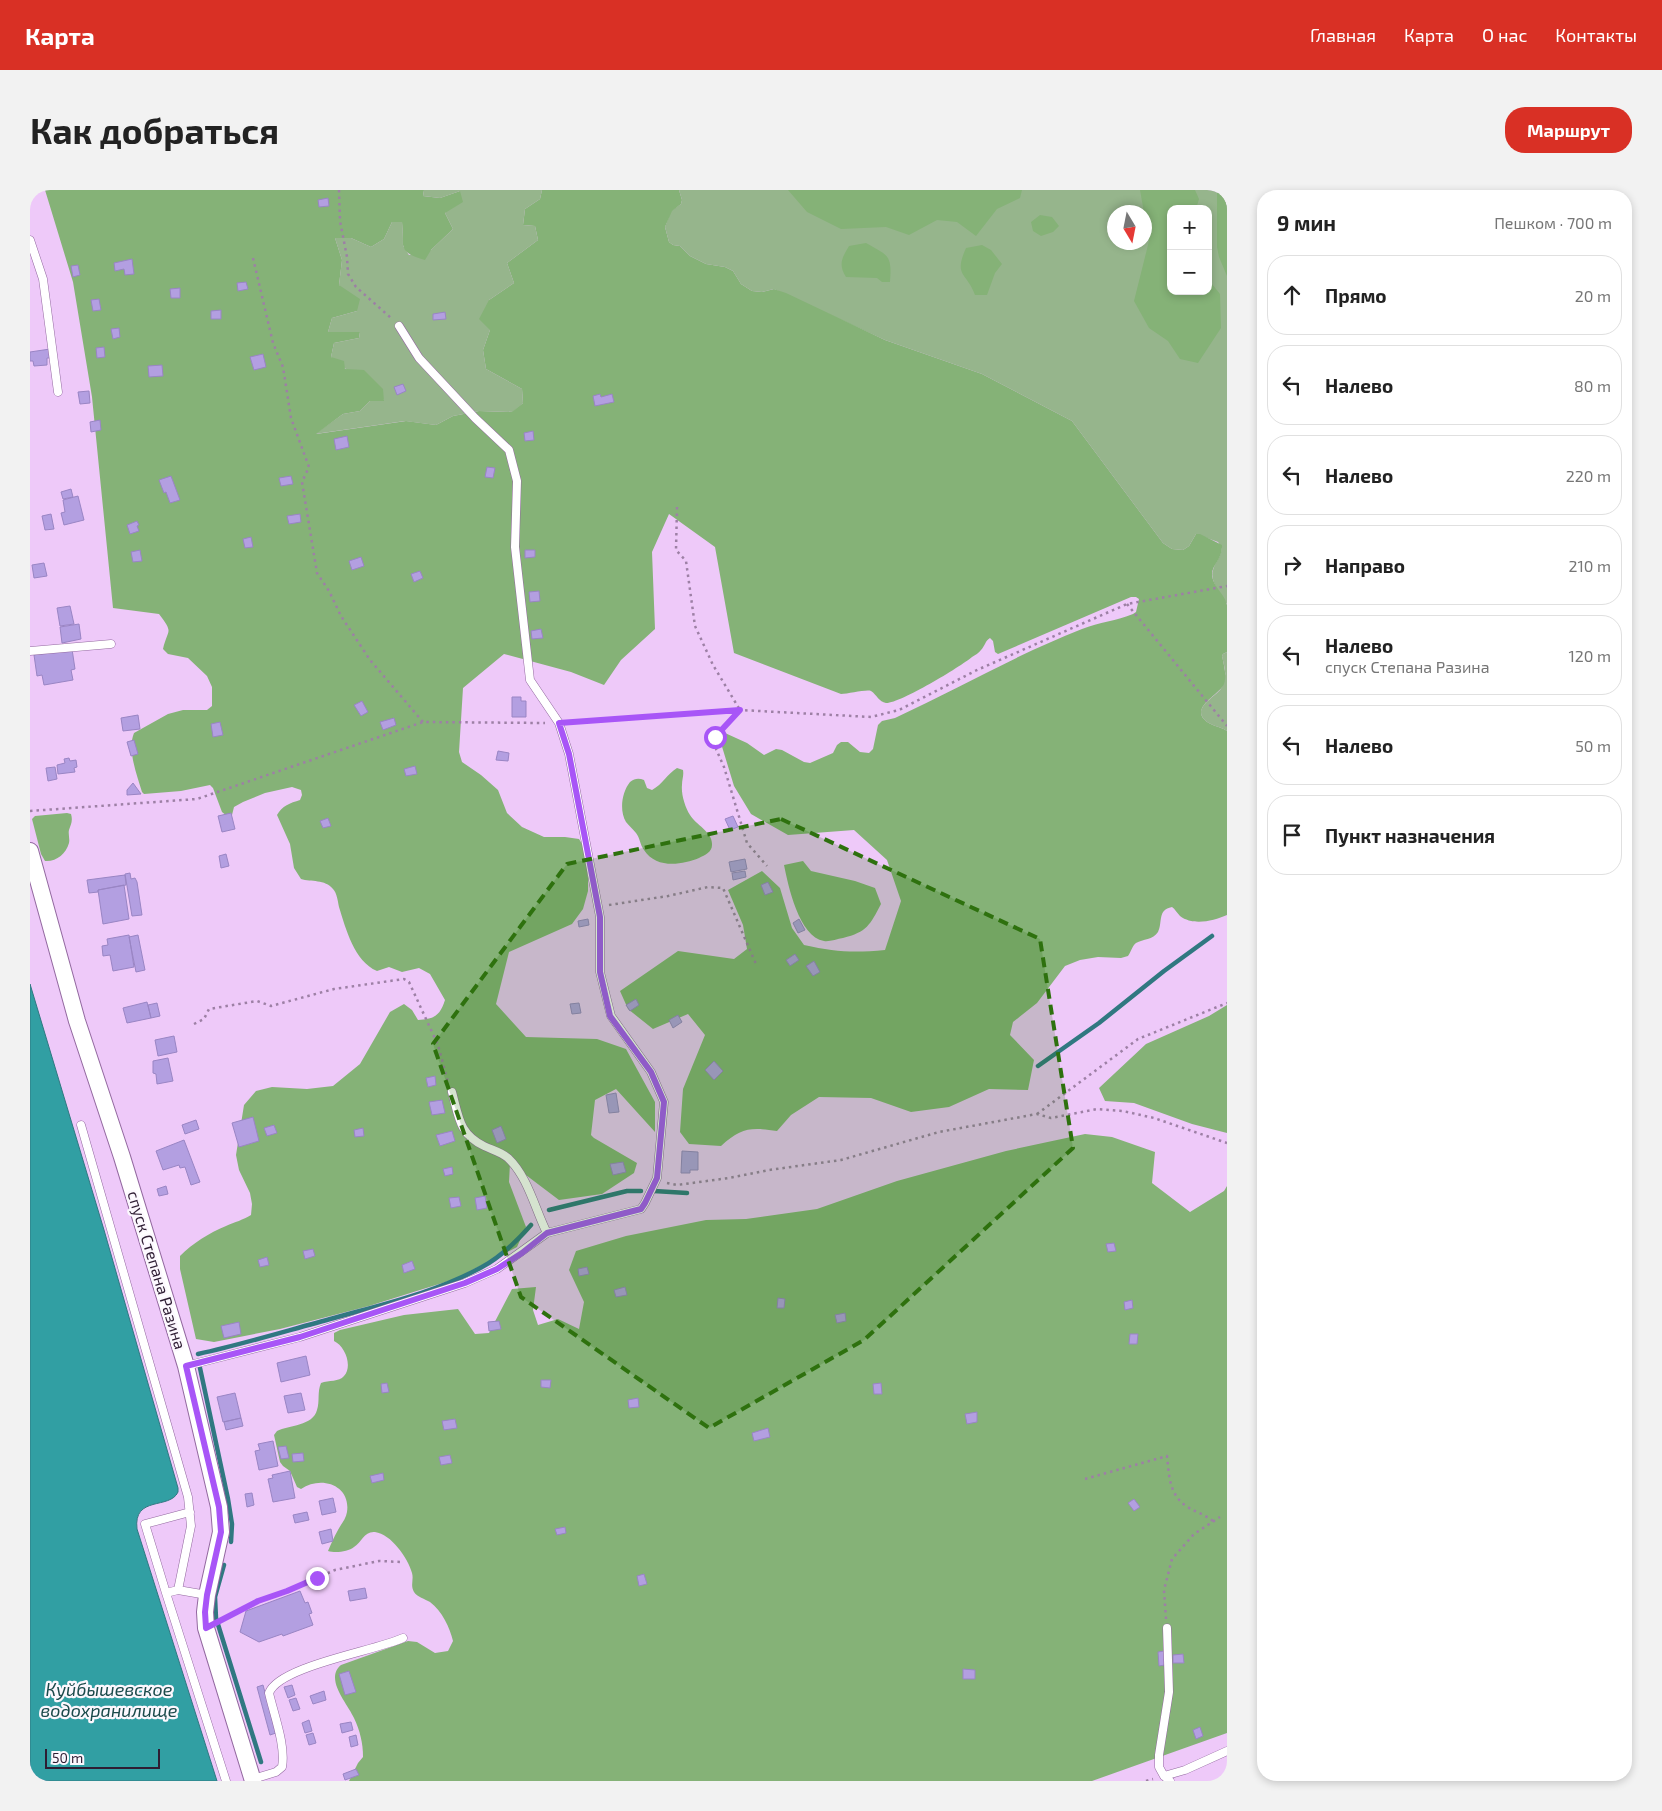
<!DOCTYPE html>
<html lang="ru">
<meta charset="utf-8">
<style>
:root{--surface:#fff;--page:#f2f2f2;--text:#222;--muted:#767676;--line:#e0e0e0;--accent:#d93025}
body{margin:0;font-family:"Exo 2",sans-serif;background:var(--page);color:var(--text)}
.controls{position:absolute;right:15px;top:15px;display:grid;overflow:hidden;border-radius:10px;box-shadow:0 2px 8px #0003}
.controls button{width:45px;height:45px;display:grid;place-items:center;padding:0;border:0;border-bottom:1px solid var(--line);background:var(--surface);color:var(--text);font:25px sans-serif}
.compass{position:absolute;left:1077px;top:15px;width:45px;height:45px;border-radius:50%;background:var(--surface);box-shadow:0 2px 8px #0003;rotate:170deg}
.scale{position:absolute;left:15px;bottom:12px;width:115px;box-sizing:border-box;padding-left:5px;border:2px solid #2e1d33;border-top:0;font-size:14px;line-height:18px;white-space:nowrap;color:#2e1d33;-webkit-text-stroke:4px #fcf8fe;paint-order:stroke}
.stop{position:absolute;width:15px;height:15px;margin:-11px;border:4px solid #a855f7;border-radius:50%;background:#fff}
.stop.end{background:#a855f7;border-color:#fff;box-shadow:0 1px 5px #0008}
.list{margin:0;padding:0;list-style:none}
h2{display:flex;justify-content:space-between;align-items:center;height:65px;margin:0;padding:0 20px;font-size:21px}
h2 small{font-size:16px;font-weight:400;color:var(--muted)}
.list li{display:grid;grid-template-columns:32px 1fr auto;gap:15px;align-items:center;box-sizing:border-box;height:80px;margin:0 10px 10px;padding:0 10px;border:1px solid var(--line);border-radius:20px}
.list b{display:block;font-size:19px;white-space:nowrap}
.list p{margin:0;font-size:16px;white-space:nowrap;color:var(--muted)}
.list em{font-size:16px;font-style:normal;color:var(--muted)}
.icon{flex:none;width:28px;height:28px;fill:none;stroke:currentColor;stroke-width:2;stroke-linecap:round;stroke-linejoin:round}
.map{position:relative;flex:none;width:1197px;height:1591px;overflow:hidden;border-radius:20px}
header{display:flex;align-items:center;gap:30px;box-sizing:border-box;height:70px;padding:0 25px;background:var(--accent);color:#fff}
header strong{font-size:24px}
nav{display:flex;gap:28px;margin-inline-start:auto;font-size:18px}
.intro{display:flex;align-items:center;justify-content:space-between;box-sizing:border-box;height:120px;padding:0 30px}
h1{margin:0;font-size:35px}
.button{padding:12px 22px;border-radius:20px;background:var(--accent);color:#fff;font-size:18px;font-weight:700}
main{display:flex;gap:30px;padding:0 30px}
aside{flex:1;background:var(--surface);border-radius:20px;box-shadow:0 2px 8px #0003}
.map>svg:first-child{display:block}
.green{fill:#96b58c;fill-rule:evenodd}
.forest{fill:#85b277}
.water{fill:#319fa3;stroke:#307881}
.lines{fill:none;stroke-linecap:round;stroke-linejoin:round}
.stream{stroke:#307881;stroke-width:4.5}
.building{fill:#b39fe1;stroke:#9985c4}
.service-casing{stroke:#9369a0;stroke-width:9}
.minor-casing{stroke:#9369a0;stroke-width:18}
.path{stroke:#9d80a5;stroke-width:2.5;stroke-dasharray:2.5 4;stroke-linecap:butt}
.service{stroke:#fff;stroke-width:8}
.minor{stroke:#fff;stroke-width:16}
.route{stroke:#a855f7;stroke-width:6}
.marked{fill:#2e710e;fill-opacity:0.2;stroke:#2e710e;stroke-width:4;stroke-dasharray:10 6;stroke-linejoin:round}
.labels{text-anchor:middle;stroke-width:4.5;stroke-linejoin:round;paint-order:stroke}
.street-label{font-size:16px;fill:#2e1d33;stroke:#fcf8fe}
.water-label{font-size:18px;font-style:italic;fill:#1b4a4b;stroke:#fcf8fe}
</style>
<header>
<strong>Карта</strong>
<nav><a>Главная</a><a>Карта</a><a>О нас</a><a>Контакты</a></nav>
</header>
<div class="intro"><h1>Как добраться</h1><a class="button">Маршрут</a></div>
<main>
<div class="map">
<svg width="1197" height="1591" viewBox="0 0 1197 1591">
<rect width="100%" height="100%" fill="#eec9f9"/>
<path class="green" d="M394,0H512L510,9L495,19L493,35L505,36L508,50L477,73L484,93L459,110L460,140L453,160L456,179L492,199L493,213L483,222L449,221L423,226L406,235L375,231L285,244L313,224L330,221L340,211L354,210L301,167L304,153L329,148L330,142H298L302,128L327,121L309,95L312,70L305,48H321L341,57L354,49L362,32L372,31L373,56L379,65L401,60L423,39L415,23L430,1L410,8L393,6Z
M649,0H1197V414C1192,406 1179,391 1183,380C1185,372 1190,369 1192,358L1188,352L1166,344L1159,356L1153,360L1142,359L1133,353L1042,231L952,184L855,150L744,99L732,102L722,101L711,94L703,81L695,77L676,74L660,66L650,56L643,55L639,52L635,37L641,21L651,14L652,10ZM1141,19H1178V101H1141ZM1084,22H1114V52H1084Z
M1197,462V541C1190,536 1179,536 1173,528C1165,517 1184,507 1190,500C1192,498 1195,490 1195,486C1196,480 1193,472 1192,466L1193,464Z"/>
<path class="forest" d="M15,0H394L393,6L410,8L430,1L433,12L415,23L423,39L401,60L395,70C367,62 374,57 372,32H362L354,49L341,57L321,48H305L312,70L309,95L330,109L327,121L302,128L298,142H330L329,148L304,153L301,167L314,171L315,179L334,180L353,199L354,211H340L330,221L313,224L286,244L376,231L406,235L423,226L449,221L482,222L493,213L492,199L456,179L453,160L460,140L449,129L459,110L484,93L477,73L508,50L505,36L493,35L495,19L510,9L512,0H649L652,10L651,14L642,21L635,37L639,52L643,55L650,56L660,66L676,74L695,77L703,81L711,94L722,101L732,102L744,99L756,103L855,150L952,184L1042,231L1133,353L1142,359L1153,360L1159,356L1166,344H1170L1192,355C1193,368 1182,375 1182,384C1182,396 1195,404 1197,415C1197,428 1197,448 1197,462L1193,464L1192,466C1194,475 1197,486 1194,494C1190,504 1164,515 1173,528C1179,536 1190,536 1197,541V725C1183,731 1163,736 1150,726C1147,723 1145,719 1142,717C1127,720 1133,732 1128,742C1123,750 1113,749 1106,753C1102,756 1101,762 1098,766L1091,768L1068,767L1050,770L1035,776L1007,813L983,832L980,845L1004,870L998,900L959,899L919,917L881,922L841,908L789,907L761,925L747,941C720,937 711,938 691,956L659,954L650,942L653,899L675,845L658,824L623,839L598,819L590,801L648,761L704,769L717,759L713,735L698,700L732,681L750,698L762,738L774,755C805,762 824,763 855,760L871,711L857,670L824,640L758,645L721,624L704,596L690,550V546L695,543L717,553L734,565L746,559L752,560L774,572L780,573L803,563L807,555L811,552H818L830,562L839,563L843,559L848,535L852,531L865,528C927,499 988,464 1052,439C1069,432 1087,431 1103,424L1106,422L1109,409L1106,407H1101L968,464L965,462L963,451L960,448C955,451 955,456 951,460C949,463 945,465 942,467C930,477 869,514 856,513C849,512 847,505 841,501C837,499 818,504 811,504L704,463L685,357L639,324L622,362L625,439L591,470L574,495L541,482L474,464L433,498L429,562L432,572L451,585L468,600L477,623L492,637L514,647H535L549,649L554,657L558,688V701L553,719L542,734L479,762L466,814L496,847L567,849L596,859L625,912V942L586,899L565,910L561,945L564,948L607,973L604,983L572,1004L529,1010L480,973L479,992L496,1037L487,1057L425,1089L339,1116L250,1139L184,1152L166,1149L150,1079V1066C163,1053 179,1043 196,1036C205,1032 213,1030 221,1025L222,1014L220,1003L209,980L206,965L214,915L226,901L242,897L277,899L303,896L330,874L360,822L374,814L382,820L388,830C404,829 410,826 415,810L400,784L389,778L372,782L359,777L347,781C324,771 316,739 309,717C308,712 307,703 303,699C295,689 281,692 271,689L264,678L260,654L247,625C252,616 260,613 270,610L272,605L271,600L262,597L235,603L213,612L204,617L202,625L197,626L192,622L183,598L180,595L151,601L114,604L112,602C107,585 97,560 104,543L138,524L153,520H177L182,516V497L177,486L158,468L138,464L133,459C138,438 144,444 129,424L83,418L62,207L43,92Z
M758,0H992L990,8L967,19L946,46L927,32L907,30L879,45L856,37L811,39L777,22Z
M1110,0H1165L1169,9L1166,19H1141V101H1178V89L1190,104L1191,138L1168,173L1150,169L1138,151L1119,138L1104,111L1119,51Z
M1187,0H1197V86L1189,67L1187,57Z
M1010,25L1022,27L1029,36L1023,42L1011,46L1003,41L1001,32Z
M836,53C859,66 862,65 860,92H852L847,88L816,87C808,74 812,68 819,56Z
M952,55L961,60L972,74L965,83L957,105H945C937,82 923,87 936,58Z
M647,578L653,580C654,586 652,589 652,595C651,604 655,617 660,625C666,635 683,642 682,655C682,662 675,665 669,668C652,675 626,679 614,660C610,655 610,648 606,643C603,639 599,636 596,632C589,620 592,602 600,592C605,588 609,588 614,590L617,598L622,600C633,594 637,584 647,578Z
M37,623L41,624C43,631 41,634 39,640C38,644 40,649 39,653C36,664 26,672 15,671L11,664L2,629L5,626Z
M773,671L781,681L825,691L845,698L851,714C840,735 837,742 813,748C807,749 799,752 794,751C769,747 758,695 754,675Z
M1197,815V943L1162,934L1104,913L1075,911L1069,898L1116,854L1179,826Z
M1055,944L1082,947L1125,962L1122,993L1160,1022L1194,1001L1197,996V1543L1062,1591H319L328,1573L333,1567C333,1553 330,1541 324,1528C318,1514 294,1489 311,1475L378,1451L387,1452L405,1463L418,1461L423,1451C420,1438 412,1421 400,1412C395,1409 387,1407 384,1402C380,1395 384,1390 382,1383C378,1368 361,1344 345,1342C334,1341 332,1352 324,1357C318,1362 305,1363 298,1361C301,1354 304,1347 308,1340C311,1334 316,1329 317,1322C321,1295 291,1285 271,1299L267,1297L260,1281L253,1276L250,1272L244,1245L247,1241C259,1235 283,1236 287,1220C290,1211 287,1202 291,1193C299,1190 309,1192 314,1186C323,1176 315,1156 304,1151V1143L310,1140L374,1125L428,1119L445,1144L459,1143L482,1099L506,1097L503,1120L508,1135L528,1129L549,1139L554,1112L539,1080L546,1061L596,1046L676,1030L716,1029L787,1019L867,991L976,961Z"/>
<path class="water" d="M0,794L74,1040L148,1298V1302C140,1320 103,1305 107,1339L187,1591H0Z"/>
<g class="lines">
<path class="stream" d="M1008,876L1069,833L1134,781L1182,746
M624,1001L657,1003
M519,1020L597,1001H611
M168,1164C214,1154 259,1140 304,1128C354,1114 407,1102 452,1077C471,1067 487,1051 501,1035
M170,1178L198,1309L202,1334L201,1352
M194,1375L185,1407L186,1428L231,1572"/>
</g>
<path class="building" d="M298,8L299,16L289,17L288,10Z
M102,69L104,84L95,85L94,79L85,81L84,73Z
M48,75L50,85L43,87L41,76Z
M216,92L218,99L208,101L207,93Z
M150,98V108H141L140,99Z
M69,109L71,120L63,121L61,110Z
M191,120V129H181V121Z
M415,122L416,129L403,130V124Z
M89,138L90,147L83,149L81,139Z
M74,157L75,167L67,168L66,158Z
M20,159L21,168H17V175L4,176L3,171H0V162Z
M233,164L236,177L224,180L220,167Z
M132,175L133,186L119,187L118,176Z
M373,194L376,201L367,205L364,197Z
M59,201L60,213L50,214L48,202Z
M570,204L571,207L582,204L584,212L565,216L563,206Z
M70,230L71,240L61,242L60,232Z
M503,241L504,250L495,251L494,243Z
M317,246L319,257L306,260L304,249Z
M457,277L465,278L463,288L455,287Z
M141,286L150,310L140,313L136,302L134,303L129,290Z
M261,286L263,294L251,296L249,288Z
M41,299L43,307L33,309L31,302Z
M48,306L54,330L34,335L31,323L35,322L33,310Z
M21,324L24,339L15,340L12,326Z
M270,324L271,332L259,334L257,326Z
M107,331L109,335L107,336L109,341L100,344L97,335Z
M221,347L223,357L215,358L213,349Z
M110,360L112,371L103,372L101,362Z
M495,360H505V367L495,368Z
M331,367L334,376L322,380L319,371Z
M14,373L17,386L4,388L2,375Z
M390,381L393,388L384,392L381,384Z
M509,401L510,411L500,412L499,402Z
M40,416L44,434L30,436L27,418Z
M49,434L51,449L32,453L30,437Z
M511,439L513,448L502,449L501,441Z
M42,459L45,479L41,480L43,490L14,495L12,485L7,486L4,465Z
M482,507H491V511H496V527H482Z
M332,511L338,522L331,526L324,515Z
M108,525L110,539L93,541L91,528Z
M364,528L366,535L353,540L350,532Z
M190,532L193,545L183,547L181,534Z
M104,550L108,564L101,566L97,552Z
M468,561L479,563L478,571L466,570Z
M39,568L40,571L46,570L47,577L44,578L45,582L28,584L27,575L35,573L34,569Z
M385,576L387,584L376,586L374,579Z
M25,577L27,589L18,591L16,578Z
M103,593L111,604L97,605V600Z
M201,623L205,639L192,642L188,626Z
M703,626L708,637L700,640L695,629Z
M298,628L301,636L293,638L290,631Z
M196,664L199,676L191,678L189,666Z
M715,669L717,679L701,682L699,672Z
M715,681L716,687L703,690L702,683Z
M100,683L101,689L105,688L107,692L112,725L102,726L95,684Z
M95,685L96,695L68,700V702L59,703L57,690Z
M738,692L743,702L735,705L731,695Z
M94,695L99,729L73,734L68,700Z
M558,729L559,735L549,737L548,731Z
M769,729L775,740L768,743L763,733Z
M99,745L104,777L83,781L80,765L73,766L72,756L78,755L77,749Z
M108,745L115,780L106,782L99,747Z
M765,764L769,770L760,776L756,770Z
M784,771L790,782L783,786L776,776Z
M606,809L609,815L600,821L596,815Z
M117,812L121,828L97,833L93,818Z
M127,813L130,826L121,828L118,815Z
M549,813L551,823L542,824L540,814Z
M648,825L652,832L643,838L639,830Z
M144,846L147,862L128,866L125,850Z
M138,868L143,891L127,894L126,884L123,883V871Z
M684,871L693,881L684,890L675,880Z
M405,886L406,895L398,897L396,888Z
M586,903L589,922L579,923L576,905Z
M412,910L415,923L402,925L399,912Z
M223,927L229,951L209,957L202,933Z
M166,930L169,939L155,944L152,935Z
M244,935L247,943L237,946L234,938Z
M471,936L476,949L467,953L462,940Z
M333,938L334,946L325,947L324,940Z
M422,941L425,951L410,956L406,945Z
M154,950L170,992L161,995L155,977L150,978L149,975L133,980L126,961Z
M652,961L668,962V980H660V983H651Z
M593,972L596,982L583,985L580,974Z
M422,977L423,984L415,986L413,979Z
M136,996L138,1004L129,1006L127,999Z
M455,1006L457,1018L447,1020L445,1008Z
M429,1007L431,1016L421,1018L419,1008Z
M1084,1053L1086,1061L1078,1062L1076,1054Z
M283,1059L285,1066L275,1069L273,1061Z
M237,1067L239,1075L230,1077L228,1070Z
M382,1071L385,1079L374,1083L372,1075Z
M557,1077L559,1084L549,1086L548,1079Z
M595,1097L597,1105L586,1107L584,1100Z
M748,1108L755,1109L754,1118H747Z
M1102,1110L1103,1118L1095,1120L1094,1112Z
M815,1123L816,1131L807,1133L805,1125Z
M469,1131L471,1139L459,1141L458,1132Z
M209,1132L211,1144L194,1148L191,1136Z
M1100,1144H1108L1107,1154H1099Z
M276,1166L280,1185L251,1192L247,1173Z
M511,1190H521L520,1198L511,1197Z
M357,1193L359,1202L352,1203L351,1194Z
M851,1193L852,1204H844L843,1194Z
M205,1203L211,1228L193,1232L187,1207Z
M271,1203L275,1220L258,1223L254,1206Z
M608,1208L609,1217L599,1218L598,1210Z
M947,1222V1232L937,1234L935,1224Z
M211,1228L213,1236L196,1240L194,1232Z
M425,1229L427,1238L414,1240L412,1231Z
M738,1238L740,1247L724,1251L722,1243Z
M243,1251L248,1276L229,1280L225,1261L230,1260L228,1254Z
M256,1256L259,1268L251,1269L248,1257Z
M273,1263L274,1271L263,1272L262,1264Z
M420,1265L422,1273L411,1275L409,1267Z
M260,1281L265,1308L243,1312L238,1289L243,1288L242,1285Z
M353,1283L354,1290L342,1293L340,1286Z
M222,1303L224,1315L217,1317L215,1304Z
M303,1308L306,1322L292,1325L289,1311Z
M1104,1309L1110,1317L1104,1321L1098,1313Z
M277,1322L279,1330L265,1333L263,1325Z
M535,1337L536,1343L527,1345L525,1339Z
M301,1339L303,1351L292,1354L289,1342Z
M614,1384L617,1394L609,1396L607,1386Z
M335,1398L337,1408L320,1411L318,1401Z
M270,1401L275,1413L278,1412L282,1423L279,1424L283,1435L253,1446L252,1444L229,1452L210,1442L216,1421Z
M1134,1461L1135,1475L1129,1476L1128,1462Z
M1153,1464L1154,1473H1143V1465Z
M933,1479L945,1480V1489H933Z
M319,1481L326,1502L315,1505L309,1484Z
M233,1495L246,1543L240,1545L227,1497Z
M262,1495L265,1505L258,1508L254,1497Z
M294,1501L296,1510L283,1514L280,1506Z
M266,1508L270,1519L263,1521L259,1510Z
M279,1530L282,1541L275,1543L272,1533Z
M321,1532L323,1540L312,1543L310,1534Z
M1170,1537L1173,1546L1166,1549L1163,1540Z
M283,1543L286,1553L279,1555L276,1545Z
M326,1545L328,1555L321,1557L319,1547Z
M326,1579L329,1585L315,1590L313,1584Z"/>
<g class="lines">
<g class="service-casing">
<path id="service" d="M0,50L13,89L28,202
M0,461L81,454
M422,902C429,927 429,944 454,956C462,960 471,962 478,968C498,987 505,1019 517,1043
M51,935L158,1307L161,1336L148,1400
M156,1176L270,1147L435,1093L467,1079L517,1043L611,1019L615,1013L627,988L634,912L621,882L581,826L570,782V727L539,564L529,533L500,490L485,357L487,291L479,260L445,228L389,168L369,136
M160,1322L115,1334L136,1403L148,1400L177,1405
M136,1403L196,1591
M1137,1438L1139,1502L1129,1565V1577L1134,1586L1140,1591
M1134,1586L1155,1580L1197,1561
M223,1589L246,1582L252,1577C256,1556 244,1525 239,1503C249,1476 345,1461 373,1448"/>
</g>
<g class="minor-casing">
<path id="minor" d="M0,661L47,831L92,967L156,1176L189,1317L191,1342L177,1405L175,1422L176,1438L223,1591"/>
</g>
<path class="path" d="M309,0L310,31L317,67L318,84L326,97L361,128
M223,68L243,153L253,177L261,228L279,277L272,292L287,383L299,401L311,426L340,470L393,532
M647,317L646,360L656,371L665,436L683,475L710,520L685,547L686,559L694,577L717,653L737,676
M1097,414L1197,536
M540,532L710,520L841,527L869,520L947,480L1097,414L1197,396
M0,621L167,609L393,532L515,533
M579,715L638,706L678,697L693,698L726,774
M164,834L174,829L179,819L227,811L241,816L304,799L374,789L379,792L408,855L418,892
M1007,924L1108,849L1197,813
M637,993L647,995L699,988L739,980L811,970L909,942L1007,924L1021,928L1067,919L1093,921L1124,928L1197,953
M1055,1289L1137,1266C1139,1285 1139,1304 1156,1316C1165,1322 1174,1324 1183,1331
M1136,1429L1134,1400L1142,1369L1164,1344L1190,1327
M191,1431L228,1411L257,1401L305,1380L349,1371L371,1372
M1116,1591L1123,1589"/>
<use href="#service" class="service"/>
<use href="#minor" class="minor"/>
</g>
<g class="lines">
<path class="route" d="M287,1388L257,1401L228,1411L176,1438L175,1422L177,1405L191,1342L189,1317L156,1176L270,1147L435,1093L467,1079L492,1063L517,1043L611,1019L615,1013L627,988L634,912L621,882L580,826L570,782V727L539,564L529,533L710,520L685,547"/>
</g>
<path class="marked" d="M751,629L1010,749L1043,958L834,1150L679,1238L491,1107L403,854L537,674Z"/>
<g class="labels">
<g class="street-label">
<text transform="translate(127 1080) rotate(73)" y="6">спуск Степана Разина</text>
</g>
<g class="water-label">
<text x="79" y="1506">Куйбышевское<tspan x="79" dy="21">водохранилище</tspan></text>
</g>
</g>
</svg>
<div class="controls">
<button>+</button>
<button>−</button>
</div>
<svg class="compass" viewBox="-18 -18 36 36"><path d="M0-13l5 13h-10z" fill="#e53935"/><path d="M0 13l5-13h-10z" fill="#767676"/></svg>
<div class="scale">50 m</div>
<div class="stop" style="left:685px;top:547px"></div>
<div class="stop end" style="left:287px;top:1388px"></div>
</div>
<aside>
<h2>9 мин<small>Пешком · 700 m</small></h2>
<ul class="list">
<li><svg class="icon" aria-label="ahead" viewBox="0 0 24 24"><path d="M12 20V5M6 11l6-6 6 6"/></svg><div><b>Прямо</b></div><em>20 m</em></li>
<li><svg class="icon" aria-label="left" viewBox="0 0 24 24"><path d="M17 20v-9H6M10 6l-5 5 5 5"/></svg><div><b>Налево</b></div><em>80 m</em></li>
<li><svg class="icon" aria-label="left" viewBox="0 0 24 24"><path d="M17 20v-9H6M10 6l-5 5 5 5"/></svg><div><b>Налево</b></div><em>220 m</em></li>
<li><svg class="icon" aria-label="right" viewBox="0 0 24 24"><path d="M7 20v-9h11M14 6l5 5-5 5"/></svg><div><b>Направо</b></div><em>210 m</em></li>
<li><svg class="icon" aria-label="left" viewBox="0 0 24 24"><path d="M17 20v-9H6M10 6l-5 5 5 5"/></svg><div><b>Налево</b><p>спуск Степана Разина</p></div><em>120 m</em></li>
<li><svg class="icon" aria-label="left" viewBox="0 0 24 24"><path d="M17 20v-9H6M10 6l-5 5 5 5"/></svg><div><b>Налево</b></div><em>50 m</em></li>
<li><svg class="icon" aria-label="arrive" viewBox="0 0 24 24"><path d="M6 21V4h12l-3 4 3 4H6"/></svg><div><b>Пункт назначения</b></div></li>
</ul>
</aside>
</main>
